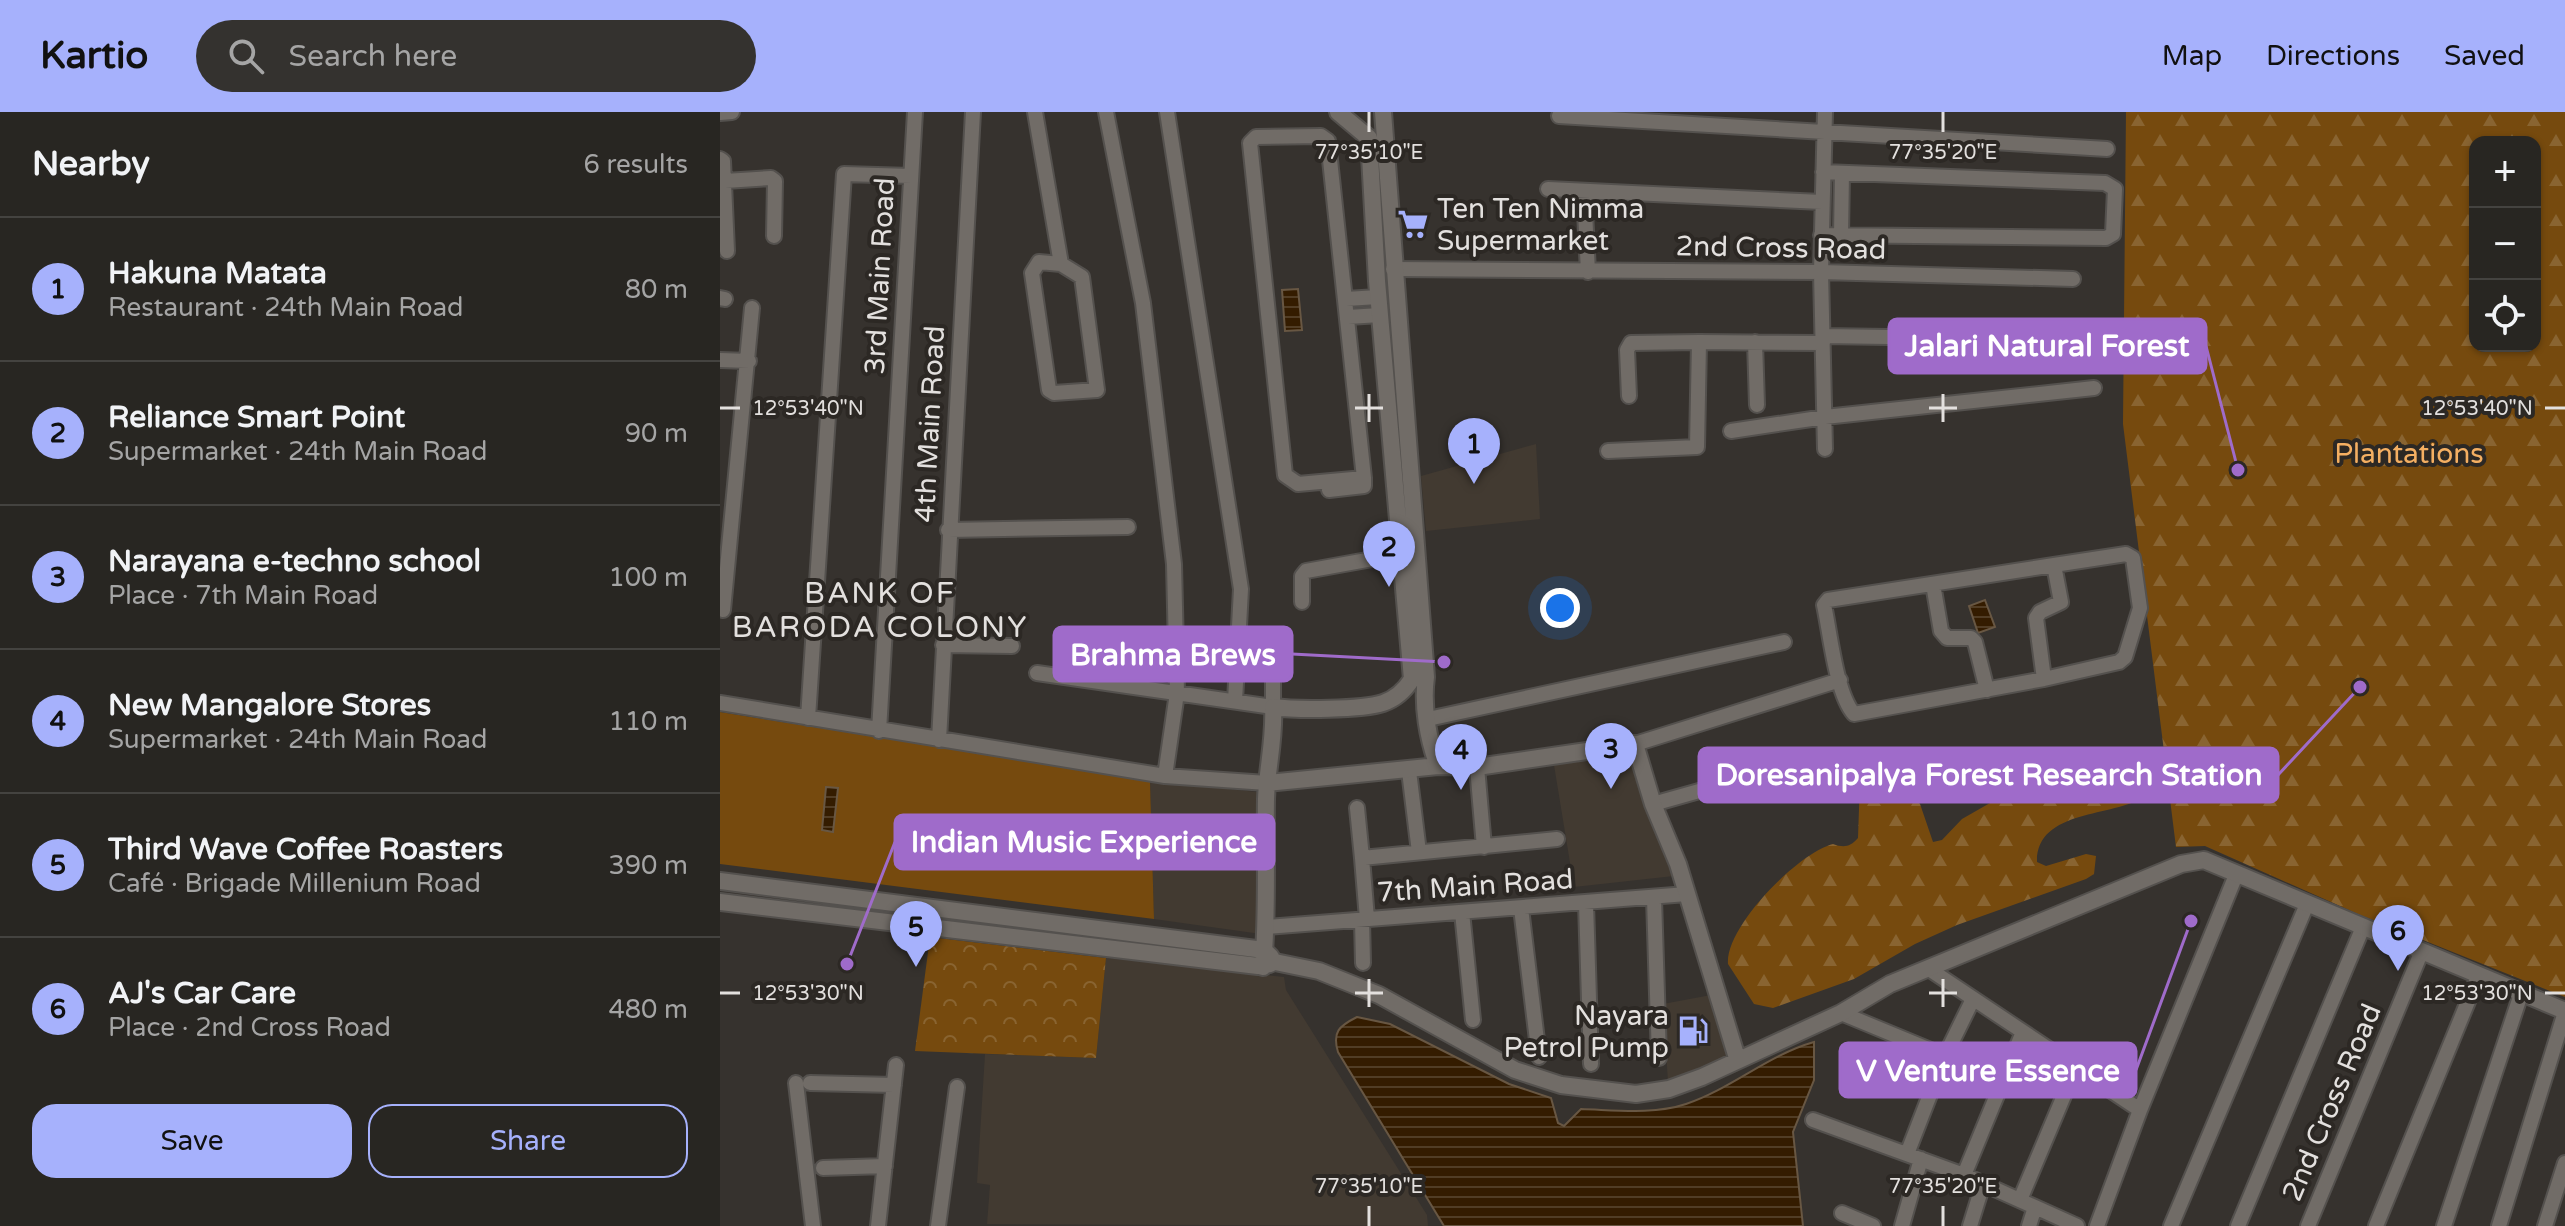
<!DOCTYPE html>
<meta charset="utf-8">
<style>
:root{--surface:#282622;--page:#34322f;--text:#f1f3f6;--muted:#a5a5a5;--line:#444340;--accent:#a6b1fc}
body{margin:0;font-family:"Varela Round",sans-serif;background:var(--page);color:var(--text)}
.controls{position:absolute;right:24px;top:24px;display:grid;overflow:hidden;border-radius:16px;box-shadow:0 2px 6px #0004}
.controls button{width:72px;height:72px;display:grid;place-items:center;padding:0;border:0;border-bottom:2px solid var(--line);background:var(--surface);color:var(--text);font:40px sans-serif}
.you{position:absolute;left:840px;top:496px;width:28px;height:28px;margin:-20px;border:6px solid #fff;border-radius:50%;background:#1a73e8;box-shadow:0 0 0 12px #1a73e833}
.badge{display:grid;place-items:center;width:52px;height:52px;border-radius:50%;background:var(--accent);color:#111;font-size:26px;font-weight:700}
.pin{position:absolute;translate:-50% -66px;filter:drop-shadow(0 2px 4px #0008)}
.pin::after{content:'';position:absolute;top:42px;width:28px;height:24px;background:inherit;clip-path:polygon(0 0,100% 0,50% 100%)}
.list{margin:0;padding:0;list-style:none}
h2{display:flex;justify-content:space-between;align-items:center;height:104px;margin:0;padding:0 32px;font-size:34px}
h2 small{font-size:26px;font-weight:400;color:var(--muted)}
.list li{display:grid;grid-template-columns:52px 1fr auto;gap:24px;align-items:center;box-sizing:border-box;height:144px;padding:0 32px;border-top:2px solid var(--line)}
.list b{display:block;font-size:30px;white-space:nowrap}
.list p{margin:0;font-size:26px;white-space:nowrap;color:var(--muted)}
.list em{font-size:26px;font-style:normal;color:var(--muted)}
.actions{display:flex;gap:16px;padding:24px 32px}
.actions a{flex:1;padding:18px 0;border:2px solid var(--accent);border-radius:24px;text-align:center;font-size:28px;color:var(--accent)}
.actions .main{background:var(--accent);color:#111}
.icon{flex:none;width:44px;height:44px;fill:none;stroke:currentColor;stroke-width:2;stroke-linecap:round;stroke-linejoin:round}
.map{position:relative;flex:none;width:1845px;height:1114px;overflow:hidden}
header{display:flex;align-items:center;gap:48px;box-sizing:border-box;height:112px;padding:0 40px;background:var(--accent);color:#111}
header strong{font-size:38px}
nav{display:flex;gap:44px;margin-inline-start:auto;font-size:28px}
.search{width:560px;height:72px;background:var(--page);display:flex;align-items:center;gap:20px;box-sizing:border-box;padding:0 28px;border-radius:44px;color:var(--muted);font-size:30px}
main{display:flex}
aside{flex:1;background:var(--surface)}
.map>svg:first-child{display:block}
.built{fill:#423a31}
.forest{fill:url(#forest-firs);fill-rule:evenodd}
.park{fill:url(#park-crowns)}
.pitch{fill:#764a0e}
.water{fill:url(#water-rules);stroke:#685743;stroke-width:2}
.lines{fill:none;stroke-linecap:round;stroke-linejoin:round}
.minor-casing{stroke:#54514e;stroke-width:18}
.tertiary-casing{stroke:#54514e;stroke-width:20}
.minor{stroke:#716c67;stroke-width:14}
.tertiary{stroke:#716c67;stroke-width:16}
.ticks{fill:none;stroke:#e3e0de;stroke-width:3}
.labels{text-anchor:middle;stroke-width:8;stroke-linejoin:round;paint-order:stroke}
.poi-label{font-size:28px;fill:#e3e0de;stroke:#2c2824;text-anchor:start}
.street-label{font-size:28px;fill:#e3e0de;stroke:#2c2824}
.park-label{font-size:28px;fill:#f4af62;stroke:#2c2824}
.neighbourhood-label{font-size:30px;letter-spacing:2px;fill:#e3e0de;stroke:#2c2824}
.ticks-label{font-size:20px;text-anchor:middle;fill:#e3e0de;stroke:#2c2824;stroke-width:8;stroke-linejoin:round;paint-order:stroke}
.leader{fill:none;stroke:#9f6bca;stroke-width:3}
.callout-dot{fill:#9f6bca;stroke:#2c2824;stroke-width:3}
.callout{fill:#9f6bca;stroke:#9f6bca;stroke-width:3}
.callout-label{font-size:30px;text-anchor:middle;font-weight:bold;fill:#fff}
</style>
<header>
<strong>Kartio</strong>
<div class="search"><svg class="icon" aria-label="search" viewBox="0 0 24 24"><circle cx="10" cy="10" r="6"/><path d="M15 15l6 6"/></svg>Search here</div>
<nav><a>Map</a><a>Directions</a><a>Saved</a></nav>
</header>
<main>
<aside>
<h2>Nearby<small>6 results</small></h2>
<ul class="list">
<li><span class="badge">1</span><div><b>Hakuna Matata</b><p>Restaurant · 24th Main Road</p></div><em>80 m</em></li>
<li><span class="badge">2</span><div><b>Reliance Smart Point</b><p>Supermarket · 24th Main Road</p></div><em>90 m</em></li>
<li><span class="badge">3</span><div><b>Narayana e-techno school</b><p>Place · 7th Main Road</p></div><em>100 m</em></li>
<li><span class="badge">4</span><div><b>New Mangalore Stores</b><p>Supermarket · 24th Main Road</p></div><em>110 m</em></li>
<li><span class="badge">5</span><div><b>Third Wave Coffee Roasters</b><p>Café · Brigade Millenium Road</p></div><em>390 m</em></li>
<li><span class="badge">6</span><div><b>AJ's Car Care</b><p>Place · 2nd Cross Road</p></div><em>480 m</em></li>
</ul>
<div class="actions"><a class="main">Save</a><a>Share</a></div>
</aside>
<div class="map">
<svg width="1845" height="1114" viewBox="0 0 1845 1114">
<defs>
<pattern id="forest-firs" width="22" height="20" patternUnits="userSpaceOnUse" patternTransform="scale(2)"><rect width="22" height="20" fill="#764a0e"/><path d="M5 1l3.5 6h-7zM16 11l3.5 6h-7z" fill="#896431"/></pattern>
<pattern id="park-crowns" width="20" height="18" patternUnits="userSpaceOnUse" patternTransform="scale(2)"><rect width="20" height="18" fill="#764a0e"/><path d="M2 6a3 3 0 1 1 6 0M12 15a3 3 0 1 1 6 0" fill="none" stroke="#896431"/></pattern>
<pattern id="water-rules" width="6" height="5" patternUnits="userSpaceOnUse" patternTransform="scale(2)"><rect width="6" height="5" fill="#341c00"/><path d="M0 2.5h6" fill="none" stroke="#513d25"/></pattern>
</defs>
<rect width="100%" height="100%" fill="#36322e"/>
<path class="built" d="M816,332L820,407L706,419L701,364Z
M902,639L912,646L954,764L854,775L833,647Z
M430,669L537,680L541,822L434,807Z
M386,846L564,865L566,878L707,1103L708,1114L267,1112L270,1073L257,1071L265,942L376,946Z
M991,883L1010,946L948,970L943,892Z"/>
<path class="forest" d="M1406,0H1845V885L1638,802L1485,734L1456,735L1403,312ZM1755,30H1815V234H1755Z
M1160,649L1200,692L1213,730L1222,728L1242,707L1277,687L1396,669H1417L1425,675L1424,685C1394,705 1316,697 1317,750L1326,754L1366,742L1376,744L1374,762L1366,767L1237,813L1195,832L1134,867L1053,896L1034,892L1008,852C1005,815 1078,741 1113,732C1124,736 1130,735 1138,726L1140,668L1150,651Z"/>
<path class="park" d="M210,825L386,846L376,946L195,939Z"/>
<path class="pitch" d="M0,600L430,669L434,807L0,752Z"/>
<path class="water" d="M578,177L582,218L565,219L562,178Z
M1265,488L1275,515L1258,521L1249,494Z
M106,675L118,676L113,720L102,718Z
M637,905L670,912L789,972L831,986L838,1011L844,1014L861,997C895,998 933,1003 966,992C1011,977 1048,943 1094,930V968L1073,1020L1083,1114H724L618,940C612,920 619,914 637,905Z"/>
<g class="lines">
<g class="minor-casing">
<path id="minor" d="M315,0L341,152
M386,0L423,191L454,452L457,581L445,664
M447,0L521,477L515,589
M1105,0L1101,160L1105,337
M0,1L12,0
M839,4L1387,37
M0,47L3,49L7,139
M5,69L51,66L55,69L54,124
M828,77L1102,90
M864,79L868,160
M1101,123L1386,126L1393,122L1395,77L1385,71L1103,60
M1121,123L1122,61
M319,150L341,152L362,165L377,278L334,281L329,278L312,161Z
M673,157L1101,160L1353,167
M0,186L5,187
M626,187L658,185
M628,205L660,203
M1103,224L1358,228
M1035,230L1037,293
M0,248L29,249
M909,284L907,238L911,231L979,230
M1011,319L1105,305L1374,276
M888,339L977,335L979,230L1103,231
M609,378L644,374V366L608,29L601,24L536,25L530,31L565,363L578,372L644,366
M228,418L408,415
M1213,472L1221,519L1227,526H1251L1255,530L1267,578
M582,490V464L586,459L680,442
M3,498L32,196
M223,533L292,534
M317,561L553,595V539
M1324,567L1316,506L1320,500L1341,490L1334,453L1108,488L1104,493C1110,520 1116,582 1134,602L1324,567L1399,550L1405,545L1420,496L1413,446L1406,442L1334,453
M0,591L445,664L547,671
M88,606L124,62L191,64
M708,607L1064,530
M159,619L195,0
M219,628L253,0
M915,632L1120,568
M757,655L764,735
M689,659L699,740
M933,692L1082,650
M637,696L642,746
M934,786L939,946
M866,791L871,952
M801,796L819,945
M742,800L753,908
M647,807L642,746L837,727
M642,808L643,851
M547,815L967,782
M1209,857L1420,998L1516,763
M1121,901L1225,944L1187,1042
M1225,944L1253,887
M1135,948L1212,978
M76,971L93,1114
M90,971L174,973
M1093,1008L1244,1063L1357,1114
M103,1056L165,1054
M1244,1063L1303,920
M1300,1088L1356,955
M1122,1101L1153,1114
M158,1114L176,953
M218,1114L237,975
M1182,1114L1201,1047
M1250,1114L1263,1072
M1309,1114L1315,1095
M1377,1114L1420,998
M1451,1114L1587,792
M1518,1114L1643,815
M1588,1114L1701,841
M1656,1114L1758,865
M1724,1114L1801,882
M1779,1114L1845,900
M1825,1114L1845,1051"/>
</g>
<g class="tertiary-casing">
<path id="tertiary" d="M663,0L706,565C702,594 708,627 718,654
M547,671L718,654L757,655L915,632L933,692L958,752L1017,946
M0,769L544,838L551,845
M0,790L538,854L550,852
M555,850L599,859L659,883L795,958L841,973L916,982L949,977L982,965L1121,901L1170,872L1461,752L1484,748L1845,899
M543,855C548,799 545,743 546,687C547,656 555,626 553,595C576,598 642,598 663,591C675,587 685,578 692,567L657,169L649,26L618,0"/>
</g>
<use href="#minor" class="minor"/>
<use href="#tertiary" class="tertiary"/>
</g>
<path class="ticks" d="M649,0V20M1223,0V20M649,282V310M1223,282V310M0,296H20M635,296H663M1209,296H1237M1825,296H1845M649,867V895M1223,867V895M0,881H20M635,881H663M1209,881H1237M1825,881H1845M649,1094V1114M1223,1094V1114"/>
<defs>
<g id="supermarket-bare" transform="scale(2.4)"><path d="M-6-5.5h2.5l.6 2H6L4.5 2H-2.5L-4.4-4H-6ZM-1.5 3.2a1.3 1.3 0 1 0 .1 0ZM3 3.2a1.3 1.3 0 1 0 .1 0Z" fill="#a6b1fc" stroke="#2c2824" stroke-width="2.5" paint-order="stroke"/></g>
<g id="fuel-bare" transform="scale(2.4)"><path d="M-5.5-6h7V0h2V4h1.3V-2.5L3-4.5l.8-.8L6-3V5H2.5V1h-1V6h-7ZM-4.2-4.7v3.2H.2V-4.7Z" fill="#a6b1fc" stroke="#2c2824" stroke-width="2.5" paint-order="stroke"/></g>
</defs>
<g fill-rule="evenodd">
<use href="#supermarket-bare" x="693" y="112"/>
<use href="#fuel-bare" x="973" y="919"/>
</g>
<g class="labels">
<g class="poi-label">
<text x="717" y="106">Ten Ten Nimma<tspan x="717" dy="32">Supermarket</tspan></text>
<text x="949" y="913" text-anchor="end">Nayara<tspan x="949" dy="32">Petrol Pump</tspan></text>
</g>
<g class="street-label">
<text transform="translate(1061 135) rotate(1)" y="10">2nd Cross Road</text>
<text transform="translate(159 164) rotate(-87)" y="10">3rd Main Road</text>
<text transform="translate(209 312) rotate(-87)" y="10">4th Main Road</text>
<text transform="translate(755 773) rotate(-4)" y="10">7th Main Road</text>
<text transform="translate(1611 990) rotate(-67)" y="10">2nd Cross Road</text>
</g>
<g class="park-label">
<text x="1689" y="351">Plantations</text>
</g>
<g class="neighbourhood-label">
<text x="160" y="491">BANK OF<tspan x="160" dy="34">BARODA COLONY</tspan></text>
</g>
</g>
<g class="ticks-label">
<text x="649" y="47">77°35'10"E</text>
<text x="1223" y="47">77°35'20"E</text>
<text x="88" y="303">12°53'40"N</text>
<text x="1757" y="303">12°53'40"N</text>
<text x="88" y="888">12°53'30"N</text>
<text x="1757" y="888">12°53'30"N</text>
<text x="649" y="1081">77°35'10"E</text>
<text x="1223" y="1081">77°35'20"E</text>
</g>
<path class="leader" d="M1518 358L1486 234M724 550L572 542M1640 575L1558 663M127 852L175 730M1471 809L1416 958"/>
<g class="callout-dot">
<circle cx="1518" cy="358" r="8"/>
<circle cx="724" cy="550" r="8"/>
<circle cx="1640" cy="575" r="8"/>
<circle cx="127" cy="852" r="8"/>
<circle cx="1471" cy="809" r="8"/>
</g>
<g class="callout">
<rect x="1169" y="207" width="317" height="54" rx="8"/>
<rect x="334" y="515" width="238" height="54" rx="8"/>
<rect x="979" y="636" width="579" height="54" rx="8"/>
<rect x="175" y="703" width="379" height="54" rx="8"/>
<rect x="1120" y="931" width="296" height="54" rx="8"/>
</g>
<g class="callout-label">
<text x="1327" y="244">Jalari Natural Forest</text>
<text x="453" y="553">Brahma Brews</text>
<text x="1269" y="673">Doresanipalya Forest Research Station</text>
<text x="364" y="740">Indian Music Experience</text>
<text x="1268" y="969">V Venture Essence</text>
</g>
</svg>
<div class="controls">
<button>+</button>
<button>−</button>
<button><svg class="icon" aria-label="locate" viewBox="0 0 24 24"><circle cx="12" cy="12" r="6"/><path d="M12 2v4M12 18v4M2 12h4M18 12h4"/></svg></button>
</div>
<div class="you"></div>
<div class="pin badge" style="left:754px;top:372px">1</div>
<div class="pin badge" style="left:669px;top:475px">2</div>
<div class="pin badge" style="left:891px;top:677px">3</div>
<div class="pin badge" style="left:741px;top:678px">4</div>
<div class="pin badge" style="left:196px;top:855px">5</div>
<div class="pin badge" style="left:1678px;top:859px">6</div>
</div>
</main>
